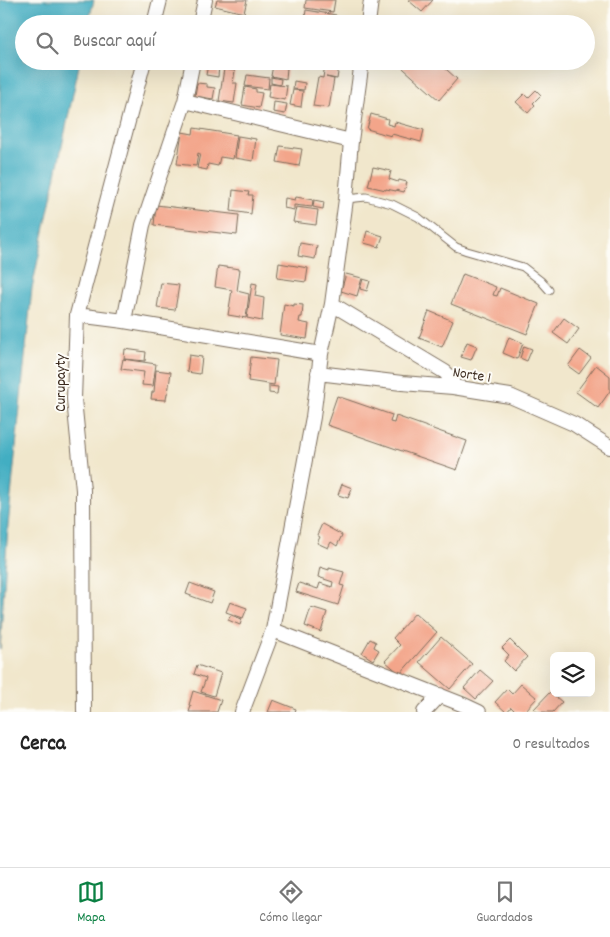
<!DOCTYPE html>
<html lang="es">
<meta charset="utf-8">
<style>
:root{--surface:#fff;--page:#f6f6f6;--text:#222;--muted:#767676;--line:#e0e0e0;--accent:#0b8043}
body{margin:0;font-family:Dekko,sans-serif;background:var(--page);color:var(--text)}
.controls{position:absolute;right:15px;bottom:15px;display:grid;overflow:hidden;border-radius:8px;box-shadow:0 5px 20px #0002}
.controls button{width:45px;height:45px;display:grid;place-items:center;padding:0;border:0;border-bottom:1px solid var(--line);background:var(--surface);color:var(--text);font:25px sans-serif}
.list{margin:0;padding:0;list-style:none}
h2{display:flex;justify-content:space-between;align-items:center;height:65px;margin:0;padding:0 20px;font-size:21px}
h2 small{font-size:16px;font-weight:400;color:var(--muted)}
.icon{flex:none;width:28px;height:28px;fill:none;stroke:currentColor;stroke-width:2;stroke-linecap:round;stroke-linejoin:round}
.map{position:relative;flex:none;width:610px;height:712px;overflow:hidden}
.search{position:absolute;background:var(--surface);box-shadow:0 5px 20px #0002;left:15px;right:15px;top:15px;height:55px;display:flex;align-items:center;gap:12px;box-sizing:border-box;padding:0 18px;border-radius:28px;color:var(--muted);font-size:19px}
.sheet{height:155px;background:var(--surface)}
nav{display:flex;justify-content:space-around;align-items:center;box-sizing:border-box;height:70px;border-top:1px solid var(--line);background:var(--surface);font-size:14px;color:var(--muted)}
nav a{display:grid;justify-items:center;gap:2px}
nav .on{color:var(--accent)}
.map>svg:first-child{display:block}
.water{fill:#43aec2;stroke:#3f6c70}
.building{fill:#f3a58a}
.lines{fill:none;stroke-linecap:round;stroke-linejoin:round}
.service-casing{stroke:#7b6c5b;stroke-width:9}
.minor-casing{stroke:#7b6c5b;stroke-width:16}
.service{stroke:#fff;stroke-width:7}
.minor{stroke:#fff;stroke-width:14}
.labels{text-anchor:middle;stroke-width:4;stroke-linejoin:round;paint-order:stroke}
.street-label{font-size:15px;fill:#3b2a1e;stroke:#fdfcf7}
</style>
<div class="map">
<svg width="610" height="712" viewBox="0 0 610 712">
<rect width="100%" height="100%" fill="#fdfcf7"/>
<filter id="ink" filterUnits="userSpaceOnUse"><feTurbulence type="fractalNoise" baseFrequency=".02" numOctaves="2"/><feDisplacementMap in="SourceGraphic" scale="10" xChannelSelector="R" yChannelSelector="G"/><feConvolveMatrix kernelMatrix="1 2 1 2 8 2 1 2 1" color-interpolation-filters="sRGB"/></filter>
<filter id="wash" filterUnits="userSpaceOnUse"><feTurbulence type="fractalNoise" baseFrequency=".0096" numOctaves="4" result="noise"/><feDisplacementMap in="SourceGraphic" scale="20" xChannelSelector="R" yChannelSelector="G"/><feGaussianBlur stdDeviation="1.12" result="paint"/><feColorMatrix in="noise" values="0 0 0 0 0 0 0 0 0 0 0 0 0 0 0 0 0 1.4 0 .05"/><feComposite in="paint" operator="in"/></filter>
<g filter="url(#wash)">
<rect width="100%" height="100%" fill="#f1e7cc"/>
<path class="water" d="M0,0H94L88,24H24V61H80L32,288L8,526L0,649Z"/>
<g id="blocks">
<path class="building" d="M217,0H247L244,13L215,6Z
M306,0H335L333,12L305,8Z
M408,0H433L422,12Z
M306,10L336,15L334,24H304Z
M395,61H437L457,79L439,100Z
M208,64L219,66L218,77L206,75Z
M325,64L339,66L337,79L326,77L334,79L329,108L313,106L318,77L323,78Z
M273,65L287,68L286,79L271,76Z
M224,69L235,71L233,83H237L234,103L219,101Z
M247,75L269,78L268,89L245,86Z
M271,77L281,79L280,85L271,83Z
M294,81L305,83L304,90L293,89Z
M197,83L207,84V87L215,88L213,99L195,96Z
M270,84L287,86L285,100L268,97Z
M245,87L256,89V92L262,93L259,108L242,105Z
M293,90L303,91L301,107L290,105Z
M536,90L541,95L533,103L535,105L528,113L516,102L524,94L528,98Z
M274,102L287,104L285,114L273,112Z
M371,114L388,119L387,124L394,126L395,122L424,130L421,142L392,134L391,136L367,129Z
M194,128L237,135L233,159L220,157L218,166L208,164L207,170L197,168L200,154L198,153L196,166L177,164L182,132L193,134Z
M238,136L256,139L253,161L235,158Z
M280,146L302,149L299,166L277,162Z
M373,167L391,171L389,179L398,182L399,180L407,182L404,192L396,190V191L386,189V190L368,186Z
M233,190L249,192L248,195H253L251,214L231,211Z
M296,197L313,200L312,207L294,205V210L284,208L285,198L295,200Z
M314,200L324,202L323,209L313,207Z
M156,205L239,215L237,235L154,225Z
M296,207L318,210L316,225L293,222Z
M367,231L383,236L379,247L364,243Z
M300,243L317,246L315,259L298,256Z
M279,263L308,268L306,282L277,278Z
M218,266L240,269L237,291L249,294L246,318L228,315L232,290L215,287Z
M346,274L362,278L357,296L341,291Z
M463,274L496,287L493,295L497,296L500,288L539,304L527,334L451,304Z
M363,279L370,281L367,291L360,289Z
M161,283L179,285L175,310L157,308Z
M252,283L257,284L255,296L264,298L262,321L247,318Z
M284,304L294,306V304L303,305L302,317H300L299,322L309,324L307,339L280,335Z
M429,311L453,321L442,347L419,338Z
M564,318L579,329L568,344L553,333Z
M509,337L523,343L517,359L503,353Z
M467,342L477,346L471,360L461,357Z
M524,346L532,349L527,361L520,358Z
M125,349L146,352L145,361L124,359Z
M580,350L591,358L579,374L568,366Z
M189,355L202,357L200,374L187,372Z
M251,357L277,360L274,385L248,381Z
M123,359L156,364L153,386L142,385L144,372L121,369Z
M596,365L610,376V391L598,408L576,392Z
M156,370L171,372L168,393H167L166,400L151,399L152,392H154Z
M269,386L278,387L277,394L269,393Z
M337,396L392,415L390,422L394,423L396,416L467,441L457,470L327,425Z
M342,484L352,488L348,498L338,495Z
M322,524L342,535L337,546L331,542L328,548L317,543L320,537L317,535Z
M320,567L329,570V568L344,572L340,585L344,586L338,605L296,592L299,583L318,589L320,583L332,587L333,582L318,577Z
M190,583L214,592L210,603L186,594Z
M230,602L247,608L243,618L226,612Z
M311,607L327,612L321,632L305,626Z
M415,613L437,632L400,674L385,661L400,645L393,638Z
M231,615L242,619L240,625L228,620Z
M441,637L472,664L450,689L419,662Z
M370,639L376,642L374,647L379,650L373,660L362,653Z
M510,640L527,657L514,671L504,661L509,655L502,648Z
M197,665L221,673L214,696L201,692L206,678L194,674Z
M480,670L493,681L476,699L464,688Z
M521,684L537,698L524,712H516L511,707L507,712H506L495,702L507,689L512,694Z
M193,691L221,700L217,712H189L191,706L189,705Z
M550,692L562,702L553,712H537L534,709Z
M273,700L296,709L295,712H268Z"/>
</g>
</g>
<g filter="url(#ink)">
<use href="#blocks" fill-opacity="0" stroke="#7b6c5b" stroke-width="1"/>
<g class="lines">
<g class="service-casing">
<path id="service" d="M346,199L366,197L392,204L418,217L456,247L467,251L523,267L541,281L549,290"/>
</g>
<g class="minor-casing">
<path id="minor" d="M154,24L160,0
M200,24L205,0
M368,24L371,0
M185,101L351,141
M332,304L445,372L452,379L453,387
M77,315L124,321L321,354
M124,321L143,225L185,101L193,61
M318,373L402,383L453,387L510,396L574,424L610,447
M273,630L464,705L479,712
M84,712L83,490L74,399L77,315L144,61
M242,712L273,630L313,417L321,354L332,304L346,199L351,141L362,61
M424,712L440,695"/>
</g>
<use href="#service" class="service"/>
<use href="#minor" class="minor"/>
</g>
</g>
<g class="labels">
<g class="street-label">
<text transform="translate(472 374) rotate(9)" y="5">Norte 1</text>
<text transform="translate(60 383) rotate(-90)" y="5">Curupayty</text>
</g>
</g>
</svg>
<div class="controls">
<button><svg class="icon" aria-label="layers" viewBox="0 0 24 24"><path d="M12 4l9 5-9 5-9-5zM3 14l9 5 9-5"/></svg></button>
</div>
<div class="search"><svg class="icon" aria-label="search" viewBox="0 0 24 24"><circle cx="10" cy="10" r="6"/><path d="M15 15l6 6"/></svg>Buscar aquí</div>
</div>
<section class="sheet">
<h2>Cerca<small>0 resultados</small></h2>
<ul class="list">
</ul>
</section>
<nav>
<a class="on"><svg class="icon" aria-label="map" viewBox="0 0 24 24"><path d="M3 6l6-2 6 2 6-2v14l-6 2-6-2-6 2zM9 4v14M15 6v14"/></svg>Mapa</a>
<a><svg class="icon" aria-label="directions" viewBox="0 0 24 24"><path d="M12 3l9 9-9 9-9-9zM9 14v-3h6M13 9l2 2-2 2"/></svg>Cómo llegar</a>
<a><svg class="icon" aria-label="saved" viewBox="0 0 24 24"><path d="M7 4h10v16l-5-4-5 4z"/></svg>Guardados</a>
</nav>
